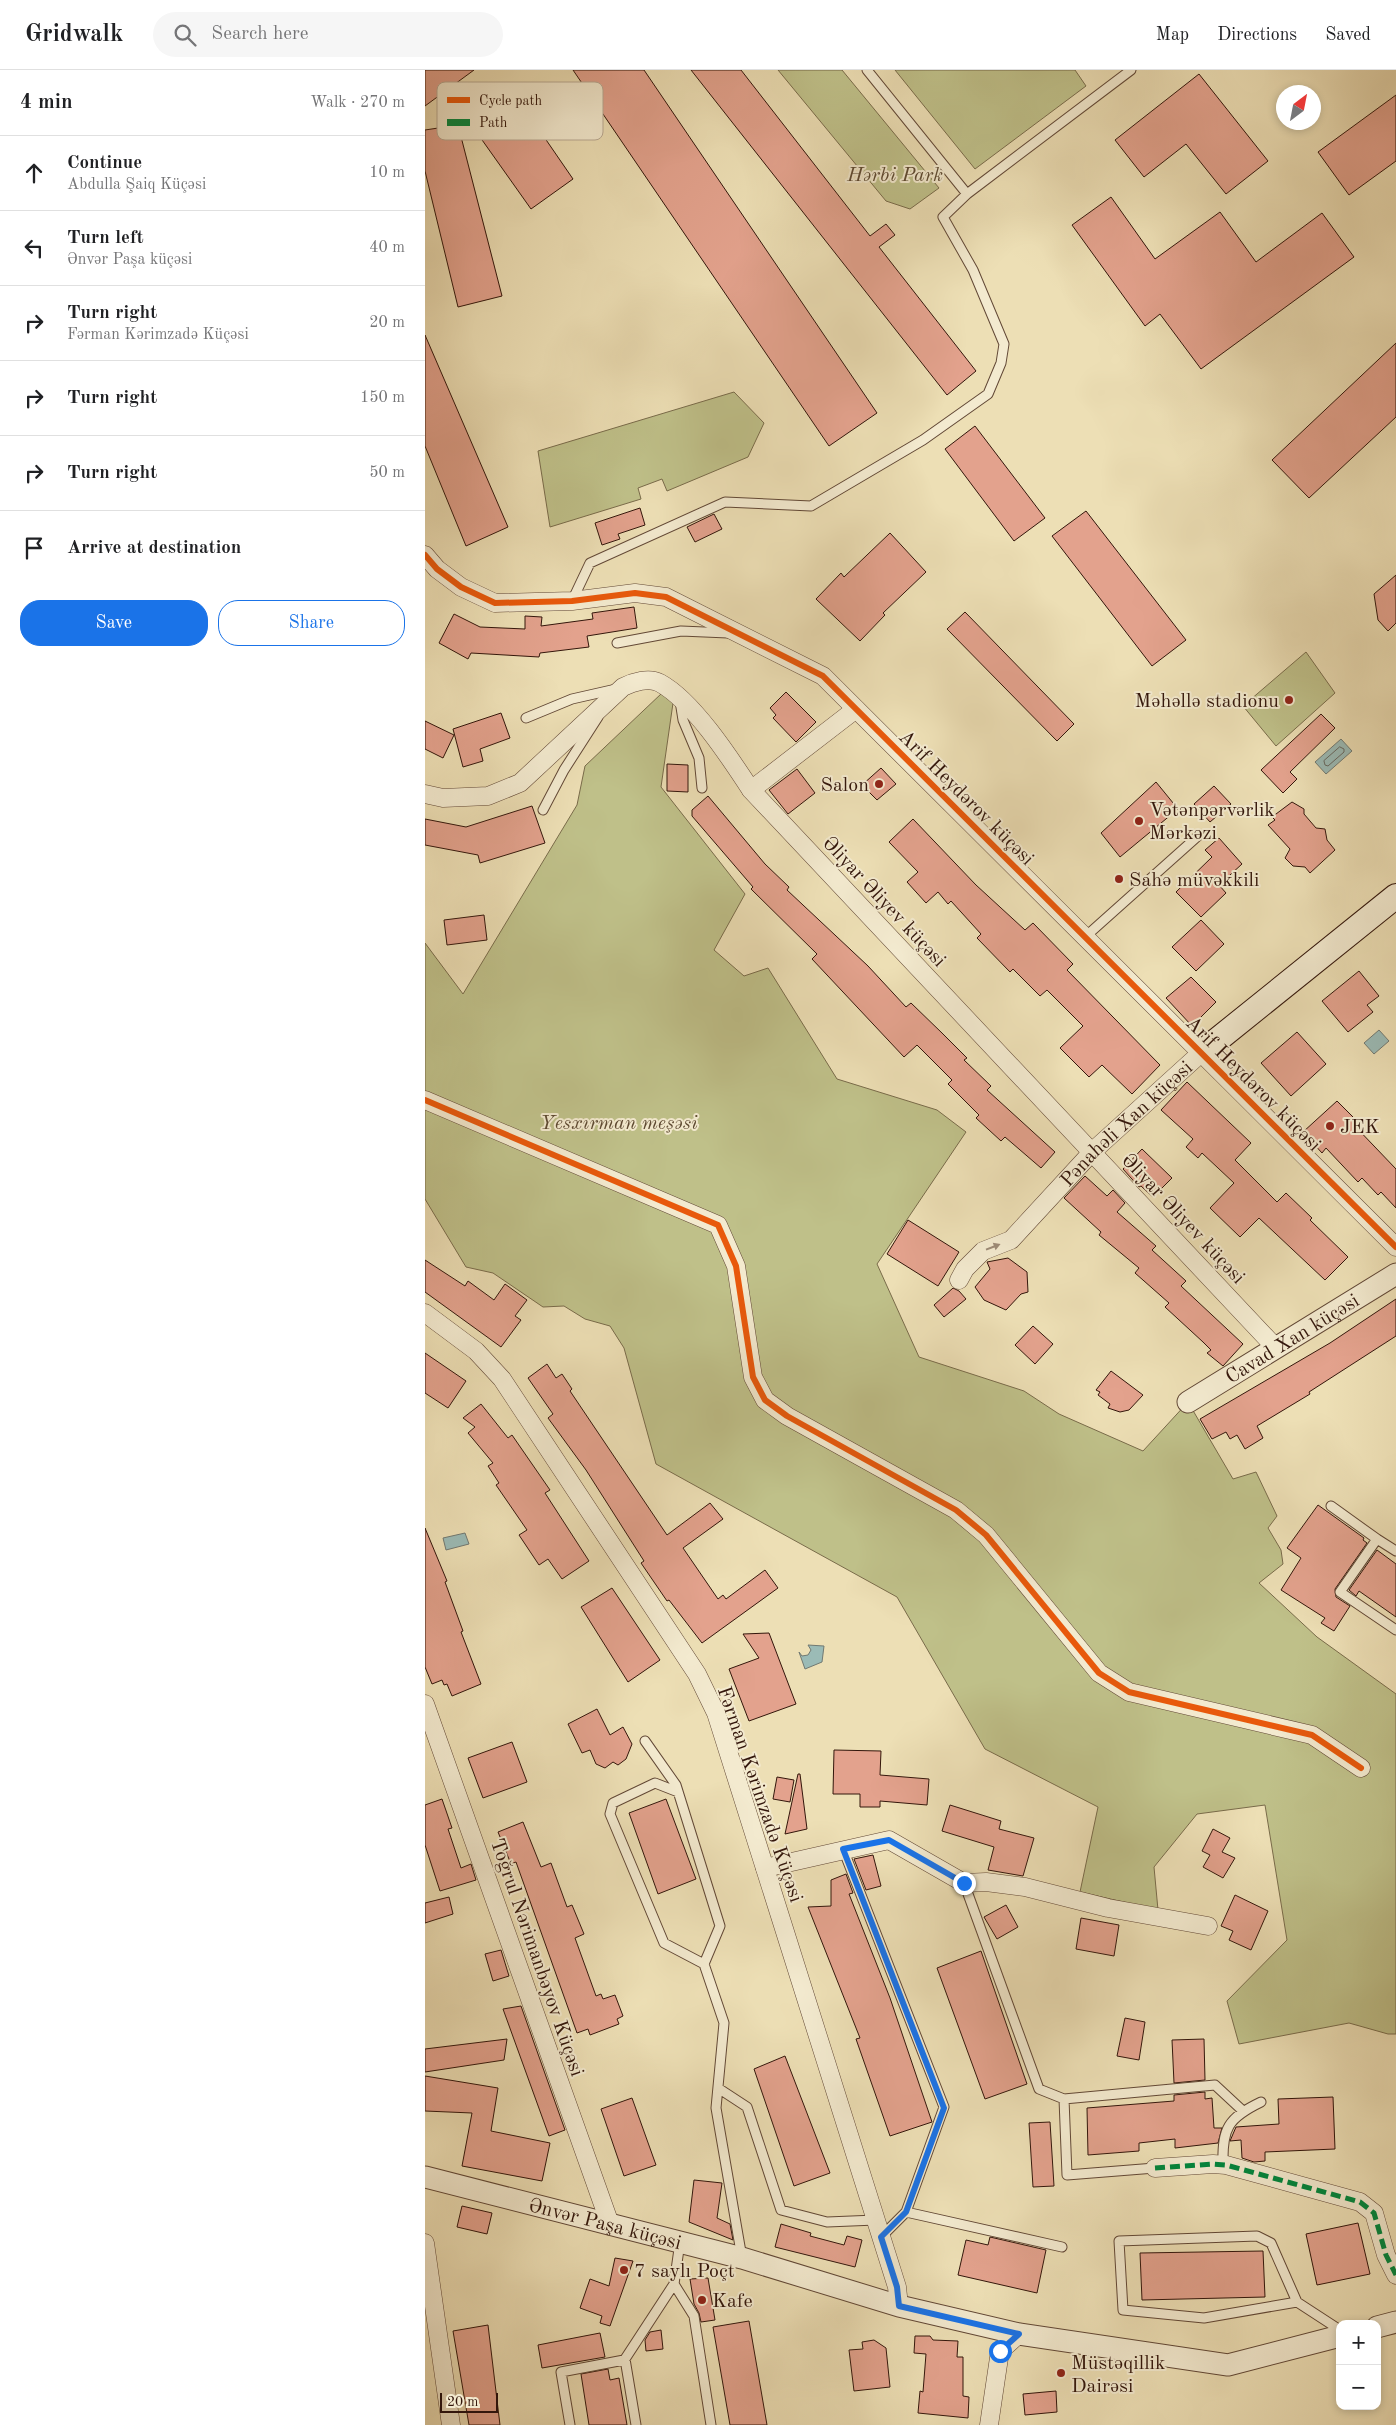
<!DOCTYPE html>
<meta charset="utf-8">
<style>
:root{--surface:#fff;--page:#f6f6f6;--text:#202124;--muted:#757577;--line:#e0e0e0;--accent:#1a73e8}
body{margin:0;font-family:"Old Standard TT",serif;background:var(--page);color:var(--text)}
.controls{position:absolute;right:15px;bottom:15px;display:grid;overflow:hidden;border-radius:10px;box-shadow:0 2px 8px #0003}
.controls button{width:45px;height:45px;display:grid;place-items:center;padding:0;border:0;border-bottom:1px solid var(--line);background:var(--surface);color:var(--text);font:25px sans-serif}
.compass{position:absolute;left:851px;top:15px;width:45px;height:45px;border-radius:50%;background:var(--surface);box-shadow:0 2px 8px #0003;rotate:32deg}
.scale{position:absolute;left:15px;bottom:12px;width:58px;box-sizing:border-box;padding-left:5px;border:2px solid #33160b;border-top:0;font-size:14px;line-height:18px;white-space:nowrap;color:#33160b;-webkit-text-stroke:4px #f3eacf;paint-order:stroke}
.stop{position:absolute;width:15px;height:15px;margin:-11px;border:4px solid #1a73e8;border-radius:50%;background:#fff}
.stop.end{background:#1a73e8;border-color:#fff;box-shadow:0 1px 5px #0008}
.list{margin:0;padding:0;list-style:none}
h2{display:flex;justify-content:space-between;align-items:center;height:65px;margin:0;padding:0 20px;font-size:21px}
h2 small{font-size:16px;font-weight:400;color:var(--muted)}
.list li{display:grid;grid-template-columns:32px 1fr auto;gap:15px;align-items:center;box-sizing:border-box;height:75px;padding:0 20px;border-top:1px solid var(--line)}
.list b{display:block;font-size:19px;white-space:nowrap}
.list p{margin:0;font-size:16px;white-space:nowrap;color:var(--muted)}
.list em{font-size:16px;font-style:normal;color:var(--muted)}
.actions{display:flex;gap:10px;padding:15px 20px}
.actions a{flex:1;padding:11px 0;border:1px solid var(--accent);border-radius:20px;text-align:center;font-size:18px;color:var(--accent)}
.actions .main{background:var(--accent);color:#fff}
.icon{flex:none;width:28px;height:28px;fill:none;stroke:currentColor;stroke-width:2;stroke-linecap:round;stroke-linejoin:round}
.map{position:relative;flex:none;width:971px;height:2355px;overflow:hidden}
header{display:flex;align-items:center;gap:30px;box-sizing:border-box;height:70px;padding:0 25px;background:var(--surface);border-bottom:1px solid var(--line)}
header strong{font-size:24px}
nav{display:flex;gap:28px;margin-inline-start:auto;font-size:18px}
.search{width:350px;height:45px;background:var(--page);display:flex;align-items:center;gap:12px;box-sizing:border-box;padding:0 18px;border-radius:28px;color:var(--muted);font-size:19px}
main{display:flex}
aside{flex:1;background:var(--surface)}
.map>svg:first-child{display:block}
.green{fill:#bfc089;stroke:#796b4a}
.water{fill:#9bbbb6;stroke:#717972}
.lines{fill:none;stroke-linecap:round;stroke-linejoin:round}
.shore{stroke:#676860;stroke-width:1}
.building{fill:#e3a28d;stroke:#33160b}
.service-casing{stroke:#624836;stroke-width:11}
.minor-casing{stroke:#624836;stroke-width:19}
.tertiary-casing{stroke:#624836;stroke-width:23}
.secondary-casing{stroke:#33160b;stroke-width:26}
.service{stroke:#f3eacf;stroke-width:9}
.minor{stroke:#f3eacf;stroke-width:18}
.tertiary{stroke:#f3eacf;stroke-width:21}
.secondary{stroke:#f3eacf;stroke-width:24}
.quiet{stroke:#00873e;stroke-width:5;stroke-dasharray:10 5;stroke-linecap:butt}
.cycleway-casing{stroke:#f3eacf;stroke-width:9}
.cycleway{stroke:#e8590c;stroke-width:6}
.oneway{fill:#9d8b77}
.route{stroke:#1a73e8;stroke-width:6}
.poi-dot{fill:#8f2418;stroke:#f3eacf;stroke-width:2}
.labels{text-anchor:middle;stroke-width:4;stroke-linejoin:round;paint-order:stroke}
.park-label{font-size:20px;font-style:italic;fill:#5d4931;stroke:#f3eacf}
.poi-label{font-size:20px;fill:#33160b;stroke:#f3eacf;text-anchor:start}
.street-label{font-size:20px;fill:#33160b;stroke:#f3eacf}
.key{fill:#f3eacf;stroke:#b9aa94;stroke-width:1}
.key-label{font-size:14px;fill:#33160b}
</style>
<header>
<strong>Gridwalk</strong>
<div class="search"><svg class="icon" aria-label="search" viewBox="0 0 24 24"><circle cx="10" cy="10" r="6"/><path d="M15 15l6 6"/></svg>Search here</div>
<nav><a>Map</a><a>Directions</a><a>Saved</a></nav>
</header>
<main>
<aside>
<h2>4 min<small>Walk · 270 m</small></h2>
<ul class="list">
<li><svg class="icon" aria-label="ahead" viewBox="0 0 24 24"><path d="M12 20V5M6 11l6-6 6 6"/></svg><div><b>Continue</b><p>Abdulla Şaiq Küçəsi</p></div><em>10 m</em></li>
<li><svg class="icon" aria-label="left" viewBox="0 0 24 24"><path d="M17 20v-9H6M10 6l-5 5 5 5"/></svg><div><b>Turn left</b><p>Ənvər Paşa küçəsi</p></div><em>40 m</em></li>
<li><svg class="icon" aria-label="right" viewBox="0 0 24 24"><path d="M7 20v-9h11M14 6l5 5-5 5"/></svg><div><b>Turn right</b><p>Fərman Kərimzadə Küçəsi</p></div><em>20 m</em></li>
<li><svg class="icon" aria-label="right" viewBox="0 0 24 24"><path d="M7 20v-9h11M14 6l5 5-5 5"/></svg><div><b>Turn right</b></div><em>150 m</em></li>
<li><svg class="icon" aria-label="right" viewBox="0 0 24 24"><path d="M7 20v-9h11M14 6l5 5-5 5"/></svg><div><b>Turn right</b></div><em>50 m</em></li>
<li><svg class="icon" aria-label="arrive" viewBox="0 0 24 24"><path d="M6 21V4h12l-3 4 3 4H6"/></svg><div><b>Arrive at destination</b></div></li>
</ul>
<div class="actions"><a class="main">Save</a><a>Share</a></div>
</aside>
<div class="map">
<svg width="971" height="2355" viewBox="0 0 971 2355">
<rect width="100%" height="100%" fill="#eddfb5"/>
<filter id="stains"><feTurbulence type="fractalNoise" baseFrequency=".004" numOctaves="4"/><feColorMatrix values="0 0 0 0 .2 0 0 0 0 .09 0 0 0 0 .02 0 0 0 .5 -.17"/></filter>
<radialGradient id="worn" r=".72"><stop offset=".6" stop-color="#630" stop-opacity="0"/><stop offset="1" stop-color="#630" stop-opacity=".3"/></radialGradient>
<path class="green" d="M353,0H417L514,118L485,139L461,131Z
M470,0H650L661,16L550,99Z
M309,322L339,353L323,387L242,421L237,409L213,418L216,429L125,457L113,381Z
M881,582L910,623L851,676L818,636Z
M237,623L248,633L236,717L320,824L289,880L319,906L343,898L412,1009L512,1040L541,1062L452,1194L494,1287L599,1321L634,1344L718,1381L763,1332L808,1409L831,1402L852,1446L843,1458L856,1480L858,1494L834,1513L892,1567L971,1624V1964H963L924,1953L814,1974L802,1931L862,1870L840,1735L772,1744L729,1797L733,1840L655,1822L673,1737L560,1679L472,1527L231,1394L199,1278L185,1256L160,1249L139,1236L118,1237L68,1203L41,1197L0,1129V873L38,924L152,735L160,696Z"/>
<path class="water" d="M916,669L927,681L901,704L890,692Z
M954,960L964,971L949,984L939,973Z
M40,1463L44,1474L21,1480L18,1468Z
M383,1575L399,1576L397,1592L380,1599L374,1582L377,1586L383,1585L386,1580Z"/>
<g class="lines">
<path class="shore" d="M915,677L919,679V682L903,696L900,695L899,691Z"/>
</g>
<path class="building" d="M0,0H49L0,36Z
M148,0H219L452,343L404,376Z
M266,0H316L445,166L461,154L470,165L454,177L551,301L522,325Z
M774,4L843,91L801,124L761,74L719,107L690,70Z
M971,25V91L924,125L893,82Z
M93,29L148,109L106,139L50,60Z
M33,55L77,226L33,237L0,101V60Z
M686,127L730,189L795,142L831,192L897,143L929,187L776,299L735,244L720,256L647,155Z
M0,265L83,457L41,476L0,376Z
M971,273V347L884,428L847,390Z
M550,356L620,448L589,471L520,379Z
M215,438L220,455L193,464L195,469L177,475L170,453Z
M661,441L761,570L727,596L627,466Z
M289,444L297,459L270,472L262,457Z
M465,463L501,502L458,543L460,545L435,571L391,529L416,503L419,507Z
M971,505V553L963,561L953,550L949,524Z
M209,537L212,558L162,566L164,577L115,583L114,587L46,583L43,589L14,573L29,544L55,557L100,559V546L117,547L116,556L168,549L167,543Z
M540,542L649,654L632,671L522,559Z
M361,622L391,652L371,672L348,648L351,645L345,638Z
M76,643L85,668L55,679L58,691L38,697L28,659Z
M896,644L910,658L865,702L872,709L858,723L836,700Z
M0,651L29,665L18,688L0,679Z
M242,694L263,695V722L242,721Z
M456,698L471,714L452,730L437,715Z
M372,699L390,723L363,744L344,720Z
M731,712L753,739L695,787L676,763Z
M789,716L806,734L785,752L769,734Z
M283,726L340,794L364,817L362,820L443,896L481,937L486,933L517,963L542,988L539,990L566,1016L562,1020L630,1082L616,1098L580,1067L576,1071L551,1048L554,1045L523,1014L527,1010L492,975L479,987L387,889L392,884L326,819L328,817L267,746V740Z
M867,732L879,739V744L891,758L900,759L902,770L910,780L885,803L880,797L868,796L860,788L865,779L843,755L850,750L847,747Z
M107,736L120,773L55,793L53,785L0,775V749L41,757Z
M488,749L551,815L600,860L608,853L648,894L642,900L735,995L707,1024L677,995L664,1007L635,978L658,956L622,920L615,926L588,899L585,902L552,868L556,864L526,831L523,834L513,822L501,833L482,812L493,802L464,772Z
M794,768L817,794L794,815L801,823L776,847L751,822L787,787L780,780Z
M59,845L62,870L22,875L19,850Z
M776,850L799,874L771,901L747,877Z
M934,901L954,926L942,935L948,942L923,962L897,931Z
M766,907L791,932L767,956L741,928Z
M872,962L901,994L866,1026L836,993Z
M762,1012L826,1073L810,1090L852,1132L861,1123L887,1148L885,1150L923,1187L900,1210L834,1148L815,1167L785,1138L809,1113L777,1083L773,1088L761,1077L768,1069L736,1040Z
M912,1031L931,1050L927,1053L971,1099V1138L956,1122L953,1125L937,1108L933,1112L901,1078L897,1083L878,1062Z
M717,1079L747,1108L728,1127L716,1116L714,1117L698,1099Z
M660,1106L682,1126L688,1120L700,1133L692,1142L731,1176L727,1180L761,1211L756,1216L818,1274L798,1296L782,1283L786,1280L778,1272L740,1237L744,1233L710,1203L714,1198L674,1165L676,1162L639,1128Z
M483,1150L534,1182L513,1216L462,1184Z
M583,1188L602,1202L603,1222L596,1224L581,1240L559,1230L550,1217L565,1199L562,1192Z
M0,1190L40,1216L43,1211L69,1230L80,1214L102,1230L90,1246L96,1250L76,1277L0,1222Z
M528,1218L534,1221L541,1229L519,1247L509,1235Z
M971,1229V1266L884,1322L885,1324L832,1356L838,1368L820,1379L812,1365L805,1369L801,1362L787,1369L775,1349L905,1273Z
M608,1256L628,1274L610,1294L590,1275Z
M0,1283L41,1311L23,1338L0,1323Z
M122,1294L131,1308L137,1304L147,1319L145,1321L242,1465L285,1433L298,1449L258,1478L293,1529L298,1525L301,1529L340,1500L353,1518L277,1573L244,1530L242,1531L216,1493L219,1491L161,1400L123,1348L128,1344L103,1308Z
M686,1301L718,1325L704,1340L695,1342L683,1338L685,1334L673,1325L675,1322L671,1320Z
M56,1334L83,1368L87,1365L125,1420L120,1423L164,1491L137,1509L123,1489L114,1495L94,1465L102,1460L71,1415L74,1413L63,1396L68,1393L43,1363L50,1357L38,1348Z
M893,1435L939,1468L938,1470L942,1473L910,1519L911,1527L925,1536L909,1561L896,1553L900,1548L856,1520L876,1488L862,1478Z
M0,1458L22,1511L20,1512L38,1561L36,1562L56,1614L27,1626L22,1614L19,1615L17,1610L7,1614L0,1597Z
M952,1480L971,1494V1547L934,1521L931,1526L924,1520Z
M187,1518L235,1590L203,1612L156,1537Z
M344,1563L371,1634L324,1651L304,1599L334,1588L318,1564Z
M172,1639L185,1665L198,1657L207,1674L201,1689L193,1695L188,1692L180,1698L171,1694L165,1680L157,1683L143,1654Z
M87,1672L102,1712L58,1728L43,1688Z
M409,1680L456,1681L455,1705L504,1709L502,1735L455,1731V1737H435V1724H408Z
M373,1704H375L382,1759L360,1764Z
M352,1707L369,1710L365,1732L348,1729Z
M17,1729L27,1758L23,1759L36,1798L46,1794L51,1810L15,1821L0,1775V1735Z
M241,1729L271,1809L233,1824L204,1743Z
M525,1735L576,1751L574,1759L609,1768L598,1806L563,1800L569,1777L517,1761Z
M98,1752L116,1797L126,1793L142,1837L147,1835L159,1864L150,1868L171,1926L176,1924L178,1929L190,1925L198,1946L192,1949L194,1954L165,1965L163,1959L152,1963L91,1792L86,1794L73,1762Z
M788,1759L805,1768L797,1782L810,1788L798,1808L778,1797L785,1785L777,1781Z
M448,1785L456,1816L441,1820L429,1789Z
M421,1804L428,1823L424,1824L465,1928L507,2052L465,2066L431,1969L435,1968L383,1837L406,1836V1810Z
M810,1825L843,1841L826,1880L804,1870L808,1861L796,1856Z
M24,1827L28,1844L0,1853V1833Z
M581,1835L593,1857L572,1869L559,1847Z
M656,1848L694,1855L689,1886L651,1879Z
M76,1880L84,1906L68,1911L60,1884Z
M556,1881L602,2014L560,2029L512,1898Z
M96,1936L140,2060L124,2066L78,1939Z
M700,1948L720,1952L714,1990L692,1986Z
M82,1969L79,1990L0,2002V1979Z
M779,1969L780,2010L749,2013L747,1970Z
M360,1986L405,2103L369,2116L329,1999Z
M0,2006L73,2018L66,2061L125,2073L117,2111L37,2096L47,2043L0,2041Z
M780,2022V2029L787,2028L789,2058H797L793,2073L750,2078V2069L714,2073V2081L663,2085L662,2038L749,2031V2025Z
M908,2027L910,2079L840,2082V2091L829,2092L817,2088L816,2070L805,2071L811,2057L854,2054L853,2029Z
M207,2028L231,2095L199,2106L176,2039Z
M625,2052L629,2116L608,2117L604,2053Z
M269,2110L297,2113L292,2148L305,2154L308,2170L264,2152Z
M37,2136L67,2143L62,2164L32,2157Z
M933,2153L945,2204L892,2215L881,2164Z
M356,2154L386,2163L385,2166L419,2175L422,2166L437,2170L430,2197L350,2177Z
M565,2167L621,2180L612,2223L533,2205L541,2170L563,2175Z
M838,2181L840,2227L717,2230L715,2183Z
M190,2188L208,2191L185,2256L175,2253L177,2246L155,2238L165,2209L184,2216Z
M283,2208L290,2250L276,2252L274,2243L269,2234L265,2209Z
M324,2251L342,2355H305L288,2257Z
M63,2255L75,2355H44L28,2261Z
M236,2260L238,2279L221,2281L220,2270L225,2262Z
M175,2263L180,2287L117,2298L113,2275Z
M490,2266H505L508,2270L533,2271L532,2287H538V2326L544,2327L543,2348L493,2343L495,2321L498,2322L501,2284L489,2283Z
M449,2270L461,2278L465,2317L429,2321L424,2280L438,2279L437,2272Z
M183,2299L185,2310L194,2308L202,2355H164L156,2304Z
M631,2321L632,2342L600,2345L598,2324Z"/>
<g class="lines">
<g class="service-casing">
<path id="service" d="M442,0L542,124
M147,531L165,493L300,432L386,436L498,370L563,324L576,293L579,274L548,200L518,147L542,124L706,0
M192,573L256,561L303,563
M255,631L258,650L274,688L277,718
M101,648L147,629L191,619
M118,740L139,700L173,647
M660,867L773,766
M906,1436L952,1469
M971,1481L952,1469L915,1522L971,1560
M220,1671L251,1715L295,1856L279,1894L299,1953L291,2038L317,2188
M253,1722L230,1713L188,1733L185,1744L239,1873L279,1894
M418,1779L519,2037L481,2142L456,2167
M539,1813L614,2019L639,2029L642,2105L730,2098
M293,2018L322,2037L356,2140L402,2152L451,2150
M639,2029L790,2015L818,2041
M798,2095C797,2058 803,2048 836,2032
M481,2142L637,2177
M249,2214L269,2246L286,2355
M872,2232L846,2173L832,2166L694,2171L698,2240L779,2248L872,2232L915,2260
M145,2355L136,2302L199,2290
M211,2355L200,2289L249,2214L255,2172"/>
</g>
<g class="minor-casing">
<g id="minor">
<path d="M0,485L12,499L36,517L70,533L147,531L210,523L241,527L398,606L971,1177"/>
<path d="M326,720L431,639"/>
<path d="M0,724L18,728L63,726L95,713L198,617C208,612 224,607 235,613C268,631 305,688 326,720L850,1277"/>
<path d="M0,1030L293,1155L311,1196L328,1307L340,1330L362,1346L531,1440L561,1465L674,1603L704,1622L887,1665L936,1698"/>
<path id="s1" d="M534,1210L540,1199L558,1181L586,1170L668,1081L776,983"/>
<path d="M0,1243L51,1281L77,1309L272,1604L291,1643L472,2217L474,2236"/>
<path d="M0,1634L185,2154"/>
<path d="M340,1798L464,1770L539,1813L561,1812L600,1817L683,1838L783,1856"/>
<path d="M730,2098L788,2094L801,2095L935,2132L949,2143L961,2185L971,2205"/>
<path d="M0,2173L26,2355"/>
<path d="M564,2355L575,2281L594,2264"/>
</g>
</g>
<g class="tertiary-casing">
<g id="tertiary">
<path id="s2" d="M763,1332L971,1204"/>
<path id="s3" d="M0,2107L317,2188L474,2236L594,2264L803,2295L915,2266"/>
<path d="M952,2257L971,2252"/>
</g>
</g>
<g class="secondary-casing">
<path id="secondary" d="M776,983L971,826"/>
</g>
<use href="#service" class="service"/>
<use href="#minor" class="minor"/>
<use href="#tertiary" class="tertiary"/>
<use href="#secondary" class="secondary"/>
<path class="quiet" d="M730,2098L788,2094L801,2095L935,2132L949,2143L961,2185L971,2205"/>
<g class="cycleway-casing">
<path id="cycleway" d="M0,485L12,499L36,517L70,533L147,531L210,523L241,527L398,606L971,1177
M0,1030L293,1155L311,1196L328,1307L340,1330L362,1346L531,1440L561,1465L674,1603L704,1622L887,1665L936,1698"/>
</g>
<use href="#cycleway" class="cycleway"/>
</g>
<defs><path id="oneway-solid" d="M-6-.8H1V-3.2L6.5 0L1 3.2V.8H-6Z" transform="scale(1.25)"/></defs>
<use class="oneway" href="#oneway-solid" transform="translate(568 1177) rotate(-21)"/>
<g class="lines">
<path class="route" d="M539,1813L464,1770L418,1779L519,2038L481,2142L456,2167L472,2217L474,2236L594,2264L575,2281"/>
</g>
<g class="poi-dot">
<circle cx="864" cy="630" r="5"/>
<circle cx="454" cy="714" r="5"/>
<circle cx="714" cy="751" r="5"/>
<circle cx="694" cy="809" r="5"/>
<circle cx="905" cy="1056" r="5"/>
<circle cx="199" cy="2200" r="5"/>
<circle cx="277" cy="2230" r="5"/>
<circle cx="636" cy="2303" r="5"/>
</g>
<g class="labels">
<g class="park-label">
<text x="470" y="111">Hərbi Park</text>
<text x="194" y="1059">Yesxırman meşəsi</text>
</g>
<g class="poi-label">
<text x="854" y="637" text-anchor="end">Məhəllə stadionu</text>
<text x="444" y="721" text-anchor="end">Salon</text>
<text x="724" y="746">Vətənpərvərlik<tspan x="724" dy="23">Mərkəzi</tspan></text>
<text x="704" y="816">Sahə müvəkkili</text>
<text x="915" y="1063">JEK</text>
<text x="209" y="2207">7 saylı Poçt</text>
<text x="287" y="2237">Kafe</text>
<text x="646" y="2299">Müstəqillik<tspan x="646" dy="23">Dairəsi</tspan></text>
</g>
<g class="street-label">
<text transform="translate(542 727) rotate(45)" y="7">Arif Heydərov küçəsi</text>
<text transform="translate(460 831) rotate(47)" y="7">Əliyar Əliyev küçəsi</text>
<text transform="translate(829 1013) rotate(45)" y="7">Arif Heydərov küçəsi</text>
<text dy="7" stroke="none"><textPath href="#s1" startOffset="232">Pənahəli Xan küçəsi</textPath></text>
<text transform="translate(759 1148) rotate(47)" y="7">Əliyar Əliyev küçəsi</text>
<text dy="7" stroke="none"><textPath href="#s2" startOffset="122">Cavad Xan küçəsi</textPath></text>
<text transform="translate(336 1724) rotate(71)" y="7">Fərman Kərimzadə Küçəsi</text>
<text transform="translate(113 1887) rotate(71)" y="7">Toğrul Nərimanbəyov Küçəsi</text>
<text dy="7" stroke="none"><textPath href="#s3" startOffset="186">Ənvər Paşa küçəsi</textPath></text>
</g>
</g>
<rect x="12" y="12" width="166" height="58" rx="8" class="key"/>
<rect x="22" y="27" width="23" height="6" fill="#e8590c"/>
<rect x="22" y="49" width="23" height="7" fill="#00873e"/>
<g class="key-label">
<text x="54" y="35">Cycle path</text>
<text x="54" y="57">Path</text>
</g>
<rect width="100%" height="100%" filter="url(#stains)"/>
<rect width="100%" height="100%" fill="url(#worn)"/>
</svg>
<div class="controls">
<button>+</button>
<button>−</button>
</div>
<svg class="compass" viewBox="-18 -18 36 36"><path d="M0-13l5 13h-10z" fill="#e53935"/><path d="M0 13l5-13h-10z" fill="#757577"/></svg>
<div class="scale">20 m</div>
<div class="stop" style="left:575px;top:2281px"></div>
<div class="stop end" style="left:539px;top:1813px"></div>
</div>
</main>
